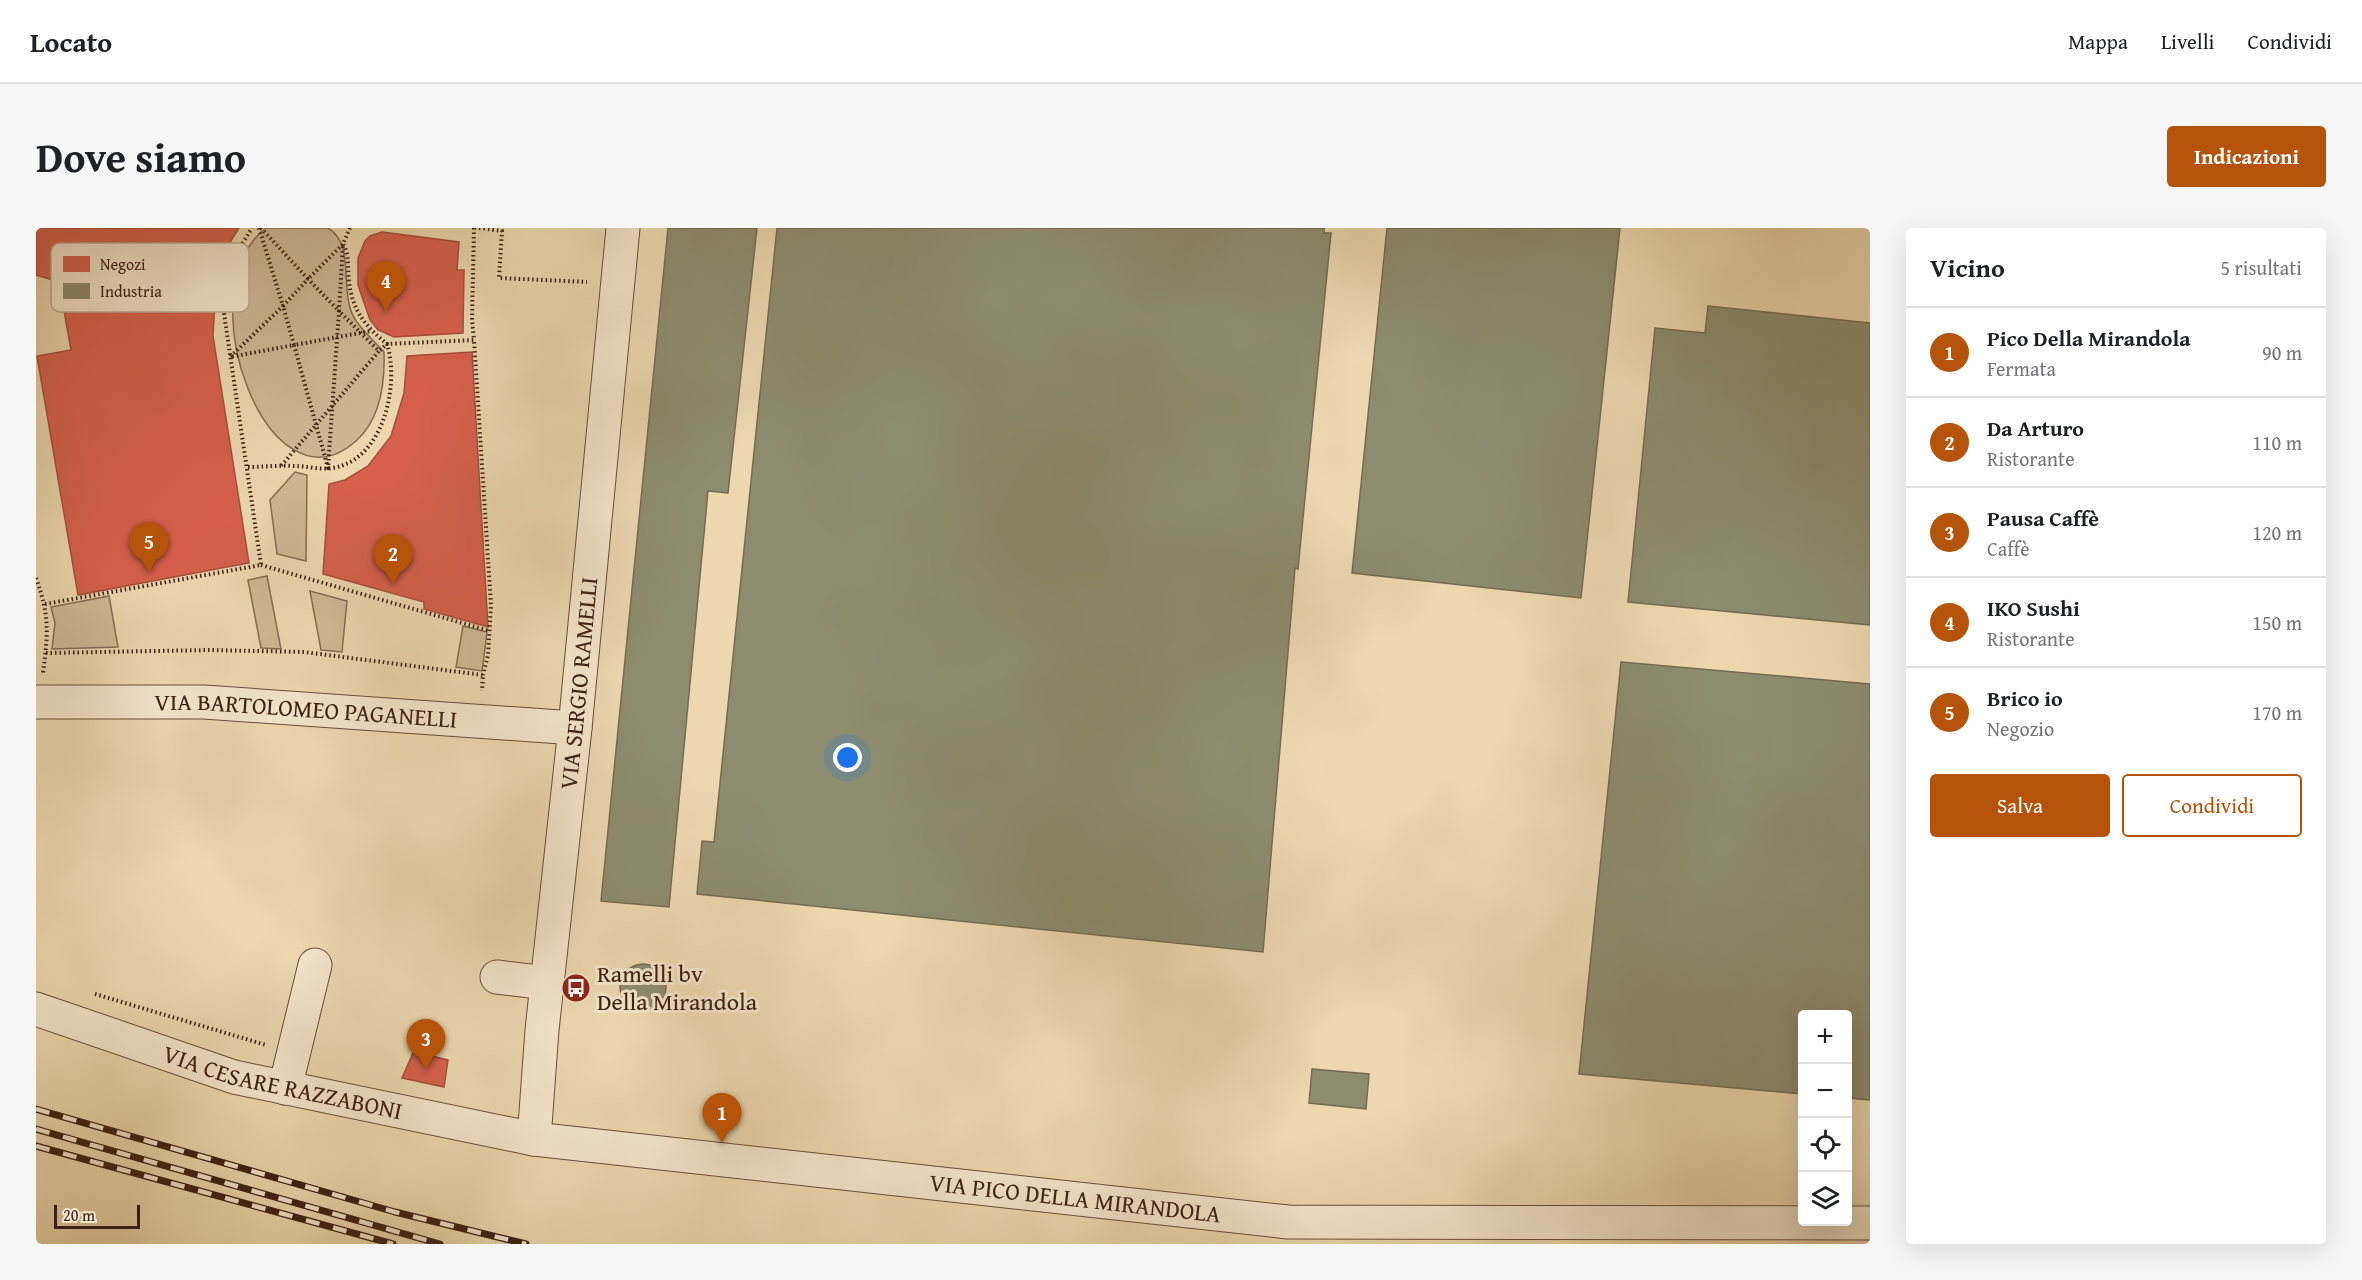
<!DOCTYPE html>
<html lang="it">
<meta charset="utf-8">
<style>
:root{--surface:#fff;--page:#f6f6f6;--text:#202124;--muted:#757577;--line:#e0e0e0;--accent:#b45309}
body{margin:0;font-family:"Gentium Book Plus",serif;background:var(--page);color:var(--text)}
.controls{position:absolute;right:18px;bottom:18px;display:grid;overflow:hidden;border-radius:6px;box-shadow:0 6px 24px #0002}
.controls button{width:54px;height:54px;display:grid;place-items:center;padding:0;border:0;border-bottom:2px solid var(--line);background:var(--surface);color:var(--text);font:30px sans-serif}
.scale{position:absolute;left:18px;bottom:15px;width:86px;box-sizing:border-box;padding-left:6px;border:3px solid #3d2012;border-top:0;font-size:16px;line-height:21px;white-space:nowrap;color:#3d2012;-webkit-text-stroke:4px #f3e5cb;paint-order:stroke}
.you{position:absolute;left:812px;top:530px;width:21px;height:21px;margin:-15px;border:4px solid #fff;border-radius:50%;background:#1a73e8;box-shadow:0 0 0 9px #1a73e833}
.badge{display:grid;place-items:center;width:39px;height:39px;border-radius:50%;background:var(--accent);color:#fff;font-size:20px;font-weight:700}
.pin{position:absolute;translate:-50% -50px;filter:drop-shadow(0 2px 3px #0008)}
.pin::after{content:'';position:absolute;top:32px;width:21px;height:18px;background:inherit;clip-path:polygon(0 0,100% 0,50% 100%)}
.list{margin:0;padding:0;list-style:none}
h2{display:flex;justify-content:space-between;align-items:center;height:78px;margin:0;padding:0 24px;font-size:26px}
h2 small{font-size:20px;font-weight:400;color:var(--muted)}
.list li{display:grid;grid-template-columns:39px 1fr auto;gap:18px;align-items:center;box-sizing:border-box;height:90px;padding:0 24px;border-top:2px solid var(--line)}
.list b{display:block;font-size:22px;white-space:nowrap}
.list p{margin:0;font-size:20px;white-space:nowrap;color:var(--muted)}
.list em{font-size:20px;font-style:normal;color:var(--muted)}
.actions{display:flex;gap:12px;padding:18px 24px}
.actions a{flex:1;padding:14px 0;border:2px solid var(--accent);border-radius:6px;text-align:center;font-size:21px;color:var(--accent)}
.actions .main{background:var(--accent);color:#fff}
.icon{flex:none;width:33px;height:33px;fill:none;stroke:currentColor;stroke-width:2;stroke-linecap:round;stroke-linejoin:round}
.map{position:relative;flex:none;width:1834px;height:1016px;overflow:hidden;border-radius:6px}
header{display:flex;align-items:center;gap:36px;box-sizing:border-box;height:84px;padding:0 30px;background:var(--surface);border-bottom:2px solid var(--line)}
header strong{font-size:28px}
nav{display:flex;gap:33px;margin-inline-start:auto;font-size:21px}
.intro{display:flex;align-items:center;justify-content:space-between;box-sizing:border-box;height:144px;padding:0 36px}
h1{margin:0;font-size:42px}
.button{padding:15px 27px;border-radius:6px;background:var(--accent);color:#fff;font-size:21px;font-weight:700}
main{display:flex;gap:36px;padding:0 36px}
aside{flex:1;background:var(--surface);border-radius:6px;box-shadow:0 6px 24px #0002}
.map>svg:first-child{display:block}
.green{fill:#ceb894;stroke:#866c53;stroke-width:1.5}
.shops{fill:#d6604d;stroke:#a84d3b;stroke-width:1.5}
.industry{fill:#8c8c6e;stroke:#746c52;stroke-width:1.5}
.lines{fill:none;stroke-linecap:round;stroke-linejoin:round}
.minor-casing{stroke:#694e39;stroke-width:35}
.path{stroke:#3d2012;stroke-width:4;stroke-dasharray:1.5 3;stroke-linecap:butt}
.minor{stroke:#f3e5cb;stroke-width:33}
.rail-casing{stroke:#3d2012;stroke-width:7}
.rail{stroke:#f3e5cb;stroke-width:4.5;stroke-dasharray:14;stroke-linecap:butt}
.labels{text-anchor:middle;stroke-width:6;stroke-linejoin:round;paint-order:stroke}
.street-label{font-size:24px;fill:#3d2012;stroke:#f3e5cb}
.poi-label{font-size:24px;fill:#3d2012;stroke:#f3e5cb;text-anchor:start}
.key{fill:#f3e5cb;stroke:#bcaa94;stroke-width:1.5}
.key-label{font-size:16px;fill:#3d2012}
</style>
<header>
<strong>Locato</strong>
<nav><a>Mappa</a><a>Livelli</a><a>Condividi</a></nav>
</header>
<div class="intro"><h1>Dove siamo</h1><a class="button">Indicazioni</a></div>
<main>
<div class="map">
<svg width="1834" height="1016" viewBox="0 0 1834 1016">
<rect width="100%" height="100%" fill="#ecd7af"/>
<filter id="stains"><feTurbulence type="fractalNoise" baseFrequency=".00333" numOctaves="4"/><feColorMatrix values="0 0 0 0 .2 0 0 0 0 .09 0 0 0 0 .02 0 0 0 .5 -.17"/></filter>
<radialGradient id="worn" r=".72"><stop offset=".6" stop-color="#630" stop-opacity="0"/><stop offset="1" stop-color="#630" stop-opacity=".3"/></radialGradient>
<path class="green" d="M230,0H292C318,15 305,57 315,83C321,99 337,111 348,124C349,155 345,190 321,212C233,293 148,63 230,0Z
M259,244L271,247L270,333L241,326L234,272Z
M231,348L245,421L225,420L212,352Z
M274,363L311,373L306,424L285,422Z
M73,368L82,419L16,421L19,395L15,379Z
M427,398L451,404L446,443L420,439Z"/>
<path class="shops" d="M0,0H203L191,19L180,55L177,108L213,335L42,367L1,128L35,122L23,54L0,47Z
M346,4L423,14L421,42H428L427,105L358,109L342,102L334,92L322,57V30L329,13L334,8Z
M436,124L452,399L388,381V374L287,346L293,256L309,252L332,238L355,208L368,165L371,128Z
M378,823L412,832L408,859L366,850Z"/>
<path class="industry" d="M632,0H721L692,265L672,263L633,679L565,673Z
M741,0H1288V5H1295L1262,341L1259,340L1227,724L661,666L666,613L678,614Z
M1351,0H1584L1545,370L1316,345Z
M1672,78L1834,95V397L1592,374L1619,100L1669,105Z
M1585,434L1834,456V872L1812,870V786H1766V866L1543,846Z
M584 759a23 23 0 1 1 46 0a23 23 0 1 1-46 0Z
M1276,841L1333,846L1330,881L1273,875Z"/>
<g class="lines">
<g class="minor-casing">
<g id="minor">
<path id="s1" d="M0,474H168L539,500"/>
<path d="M461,749L511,755"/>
<path id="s2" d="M0,781L198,849L498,911L1252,994L1834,995"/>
<path d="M249,860L279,737"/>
<path id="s3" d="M498,911L506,802L539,500L587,0"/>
</g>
</g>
<path class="path" d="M223,0L247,78L194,129L258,117L292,240L303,83L272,51L247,78L258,117L335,103
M225,0L272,51L307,16L303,83L343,123L245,238
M314,0L307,16C314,28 311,39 313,53C316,82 329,98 351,116L438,112L455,378L452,427L447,447
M438,0L436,92L438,112
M443,0L466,3L463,50L551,54
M212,239C228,239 243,237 259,238C270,238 284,242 296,240C347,233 364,158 351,116L343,123
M225,337L454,403
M0,350C14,389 12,405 7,445
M9,376L225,337L185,65L192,39L216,0
M10,425L172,422L268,424L447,447L446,463
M59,766L230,817"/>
<use href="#minor" class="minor"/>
<g class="rail-casing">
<path id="rail" d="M0,881L359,984L490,1016
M0,901L404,1016
M0,918L357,1016"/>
</g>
<use href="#rail" class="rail"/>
</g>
<defs>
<g id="bus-disc" transform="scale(1.5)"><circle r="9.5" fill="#8f2418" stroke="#f3e5cb"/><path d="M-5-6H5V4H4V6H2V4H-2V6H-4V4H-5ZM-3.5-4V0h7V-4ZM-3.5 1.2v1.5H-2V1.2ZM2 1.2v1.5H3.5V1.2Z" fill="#fff"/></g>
</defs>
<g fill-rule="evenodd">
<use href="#bus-disc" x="540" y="760"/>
</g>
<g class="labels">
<g class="street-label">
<text dy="8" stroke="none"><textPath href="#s3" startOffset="458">VIA SERGIO RAMELLI</textPath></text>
<text dy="8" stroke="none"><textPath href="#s1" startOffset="270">VIA BARTOLOMEO PAGANELLI</textPath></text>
<text dy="8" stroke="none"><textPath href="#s2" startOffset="258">VIA CESARE RAZZABONI</textPath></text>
<text dy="8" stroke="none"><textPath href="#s2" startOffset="1060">VIA PICO DELLA MIRANDOLA</textPath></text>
</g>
<g class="poi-label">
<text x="561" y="754">Ramelli bv<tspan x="561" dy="28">Della Mirandola</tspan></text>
</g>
</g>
<rect x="15" y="15" width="198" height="69" rx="9" class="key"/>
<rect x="27" y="28" width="27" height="16" fill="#d6604d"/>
<rect x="27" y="55" width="27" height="16" fill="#8c8c6e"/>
<g class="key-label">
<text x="64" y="42">Negozi</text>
<text x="64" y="69">Industria</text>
</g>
<rect width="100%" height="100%" filter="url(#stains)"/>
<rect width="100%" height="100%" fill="url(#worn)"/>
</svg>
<div class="controls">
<button>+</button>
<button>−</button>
<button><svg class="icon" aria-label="locate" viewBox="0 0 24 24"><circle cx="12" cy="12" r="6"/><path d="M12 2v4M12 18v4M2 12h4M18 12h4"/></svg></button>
<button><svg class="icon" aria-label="layers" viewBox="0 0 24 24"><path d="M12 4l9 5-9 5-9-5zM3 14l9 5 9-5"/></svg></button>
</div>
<div class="scale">20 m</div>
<div class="you"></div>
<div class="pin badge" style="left:686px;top:915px">1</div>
<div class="pin badge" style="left:357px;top:356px">2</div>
<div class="pin badge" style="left:390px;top:841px">3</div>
<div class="pin badge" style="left:350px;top:83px">4</div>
<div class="pin badge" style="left:113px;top:344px">5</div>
</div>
<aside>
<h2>Vicino<small>5 risultati</small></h2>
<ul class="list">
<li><span class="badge">1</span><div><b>Pico Della Mirandola</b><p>Fermata</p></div><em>90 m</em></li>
<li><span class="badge">2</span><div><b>Da Arturo</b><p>Ristorante</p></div><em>110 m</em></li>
<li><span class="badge">3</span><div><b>Pausa Caffè</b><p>Caffè</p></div><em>120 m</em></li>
<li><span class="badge">4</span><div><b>IKO Sushi</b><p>Ristorante</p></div><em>150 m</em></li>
<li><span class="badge">5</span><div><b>Brico io</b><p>Negozio</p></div><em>170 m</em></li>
</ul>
<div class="actions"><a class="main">Salva</a><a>Condividi</a></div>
</aside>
</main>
